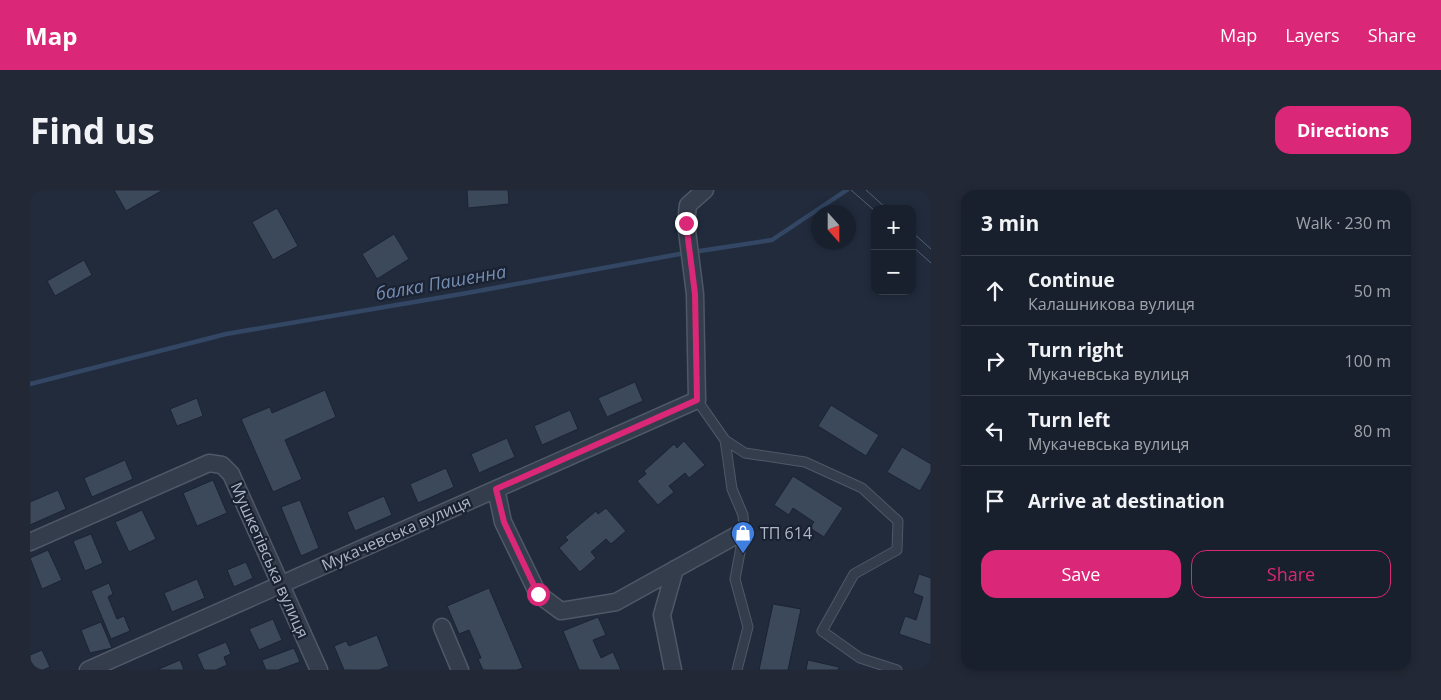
<!DOCTYPE html>
<meta charset="utf-8">
<style>
:root{--surface:#19202d;--page:#222835;--text:#f1f3f6;--muted:#9fa3aa;--line:#373e49;--accent:#db2777}
body{margin:0;font-family:"Open Sans",sans-serif;background:var(--page);color:var(--text)}
.controls{position:absolute;right:15px;top:15px;display:grid;overflow:hidden;border-radius:10px;box-shadow:0 2px 8px #0003}
.controls button{width:45px;height:45px;display:grid;place-items:center;padding:0;border:0;border-bottom:1px solid var(--line);background:var(--surface);color:var(--text);font:25px sans-serif}
.compass{position:absolute;left:781px;top:15px;width:45px;height:45px;border-radius:50%;background:var(--surface);box-shadow:0 2px 8px #0003;rotate:159deg}
.stop{position:absolute;width:15px;height:15px;margin:-11px;border:4px solid #db2777;border-radius:50%;background:#fff}
.stop.end{background:#db2777;border-color:#fff;box-shadow:0 1px 5px #0008}
.list{margin:0;padding:0;list-style:none}
h2{display:flex;justify-content:space-between;align-items:center;height:65px;margin:0;padding:0 20px;font-size:21px}
h2 small{font-size:16px;font-weight:400;color:var(--muted)}
.list li{display:grid;grid-template-columns:32px 1fr auto;gap:15px;align-items:center;box-sizing:border-box;height:70px;padding:0 20px;border-top:1px solid var(--line)}
.list b{display:block;font-size:19px;white-space:nowrap}
.list p{margin:0;font-size:16px;white-space:nowrap;color:var(--muted)}
.list em{font-size:16px;font-style:normal;color:var(--muted)}
.actions{display:flex;gap:10px;padding:15px 20px}
.actions a{flex:1;padding:11px 0;border:1px solid var(--accent);border-radius:15px;text-align:center;font-size:18px;color:var(--accent)}
.actions .main{background:var(--accent);color:#fff}
.icon{flex:none;width:28px;height:28px;fill:none;stroke:currentColor;stroke-width:2;stroke-linecap:round;stroke-linejoin:round}
.map{position:relative;flex:none;width:901px;height:480px;overflow:hidden;border-radius:15px}
header{display:flex;align-items:center;gap:30px;box-sizing:border-box;height:70px;padding:0 25px;background:var(--accent);color:#fff}
header strong{font-size:24px}
nav{display:flex;gap:28px;margin-inline-start:auto;font-size:18px}
.intro{display:flex;align-items:center;justify-content:space-between;box-sizing:border-box;height:120px;padding:0 30px}
h1{margin:0;font-size:35px}
.button{padding:12px 22px;border-radius:15px;background:var(--accent);color:#fff;font-size:18px;font-weight:700}
main{display:flex;gap:30px;padding:0 30px}
aside{flex:1;background:var(--surface);border-radius:15px;box-shadow:0 2px 8px #0003}
.map>svg:first-child{display:block}
.lines{fill:none;stroke-linecap:round;stroke-linejoin:round}
.stream{stroke:#334664;stroke-width:4.5}
.building{fill:#3c495b;stroke:#1c2433}
.service-casing{stroke:#4f5867;stroke-width:11}
.minor-casing{stroke:#4f5867;stroke-width:19}
.service{stroke:#343d4c;stroke-width:9}
.minor{stroke:#343d4c;stroke-width:16}
.tram{stroke:#566173;stroke-width:1}
.route{stroke:#db2777;stroke-width:6}
.labels{text-anchor:middle;stroke-width:4.5;stroke-linejoin:round;paint-order:stroke}
.street-label{font-size:16px;fill:#afb8c8;stroke:#1a2231}
.poi-label{font-size:16px;fill:#afb8c8;stroke:#1a2231;text-anchor:start}
.water-label{font-size:18px;font-style:italic;fill:#758db2;stroke:#1a2231}
</style>
<header>
<strong>Map</strong>
<nav><a>Map</a><a>Layers</a><a>Share</a></nav>
</header>
<div class="intro"><h1>Find us</h1><a class="button">Directions</a></div>
<main>
<div class="map">
<svg width="901" height="480" viewBox="0 0 901 480">
<rect width="100%" height="100%" fill="#212b3c"/>
<g class="lines">
<path class="stream" d="M663,62L742,50L817,0
M0,194L196,144L437,103L655,63"/>
</g>
<path class="building" d="M84,0H133L96,21Z
M437,0H478L479,14L438,18Z
M247,18L268,56L243,70L222,32Z
M364,44L379,69L347,89L332,64Z
M54,70L62,85L25,106L17,91Z
M605,192L613,211L577,227L568,208Z
M295,200L306,227L255,250L272,289L243,302L211,229L240,217L242,223Z
M167,208L173,226L147,236L140,219Z
M801,215L849,245L836,266L788,236Z
M540,220L548,239L512,255L504,236Z
M477,248L485,267L449,283L441,264Z
M654,251L675,275L659,288L655,283L639,296L644,302L628,315L607,291L616,284L614,281L644,254L647,258Z
M872,257L901,274V282L890,301L857,282Z
M95,270L103,289L62,307L54,288Z
M416,278L424,297L388,313L380,294Z
M763,286L813,318L794,347L780,338L784,332L763,318L759,325L744,315Z
M183,290L197,323L167,336L153,303Z
M28,300L36,319L0,335V312Z
M354,306L362,325L325,341L317,322Z
M270,310L289,358L271,366L251,317Z
M576,318L596,341L581,354L576,349L561,362L566,368L550,382L529,358L538,350L535,347L566,321L568,324Z
M112,320L126,349L99,362L85,332Z
M61,344L73,373L55,381L43,351Z
M18,360L32,390L12,399L0,368Z
M216,372L223,388L204,397L197,380Z
M889,384L901,388V455L869,444L875,426L886,430L893,407L883,403Z
M167,389L175,408L142,422L134,403Z
M79,393L83,404L78,407L87,429L94,426L100,441L81,449L61,401Z
M459,398L493,478L487,480H453L448,469L451,468L439,440L429,444L417,416Z
M743,414L771,419L758,480H729Z
M568,427L576,445L563,450L571,468L583,462L591,480H549L533,441Z
M243,429L252,450L229,460L219,439Z
M71,432L82,458L60,463L51,440Z
M347,445L359,476L349,480H314L304,456L316,451L319,456Z
M196,452L201,464L194,467L197,475L186,480H174L167,464Z
M264,458L270,472L248,480H236L232,470Z
M12,460L20,477L13,480H0V465Z
M150,470L154,480H130L129,479Z
M778,470L809,477L808,480H776Z"/>
<g class="lines">
<g class="service-casing">
<path id="service" d="M667,210L695,250L702,299L713,325L714,341L705,389L718,437L707,480
M695,250L715,263L775,272L832,298L868,331L867,360L824,384L792,441L830,468L867,480"/>
</g>
<g class="minor-casing">
<path id="minor" d="M466,299L473,332L508,404L531,421L586,412L714,341
M0,352L179,273L192,275L201,284L289,480
M412,437L430,480
M58,480L667,210L665,104L656,33L658,15L675,0
M643,480L632,425L645,379"/>
</g>
<use href="#service" class="service"/>
<use href="#minor" class="minor"/>
<path class="tram" d="M821,0L845,21
M836,0L857,19
M882,42L901,59
M882,56L901,73"/>
</g>
<g class="lines">
<path class="route" d="M508,404L474,332L466,299L667,210L665,104L656,33"/>
</g>
<defs>
<g id="shop-pin" transform="scale(1.25)"><path d="M0 17L-7.5 6A9.5 9.5 0 1 1 7.5 6Z" fill="#3f7fe0" stroke="#1a2231"/><path d="M-5-2.5h2.3a2.7 3.5 0 0 1 5.4 0H5L5.5 6h-11ZM-1.5-2.5h3a1.5 2.3 0 0 0-3 0Z" fill="#fff"/></g>
</defs>
<g fill-rule="evenodd">
<use href="#shop-pin" x="713" y="343"/>
</g>
<g class="labels">
<g class="street-label">
<text transform="translate(366 343) rotate(-24)" y="6">Мукачевська вулиця</text>
<text transform="translate(240 370) rotate(66)" y="6">Мушкетівська вулиця</text>
</g>
<g class="poi-label">
<text x="730" y="349">ТП 614</text>
</g>
<g class="water-label">
<text transform="translate(411 93) rotate(-10)" y="6">балка Пашенна</text>
</g>
</g>
</svg>
<div class="controls">
<button>+</button>
<button>−</button>
</div>
<svg class="compass" viewBox="-18 -18 36 36"><path d="M0-13l5 13h-10z" fill="#e53935"/><path d="M0 13l5-13h-10z" fill="#9fa3aa"/></svg>
<div class="stop" style="left:508px;top:404px"></div>
<div class="stop end" style="left:656px;top:33px"></div>
</div>
<aside>
<h2>3 min<small>Walk · 230 m</small></h2>
<ul class="list">
<li><svg class="icon" aria-label="ahead" viewBox="0 0 24 24"><path d="M12 20V5M6 11l6-6 6 6"/></svg><div><b>Continue</b><p>Калашникова вулиця</p></div><em>50 m</em></li>
<li><svg class="icon" aria-label="right" viewBox="0 0 24 24"><path d="M7 20v-9h11M14 6l5 5-5 5"/></svg><div><b>Turn right</b><p>Мукачевська вулиця</p></div><em>100 m</em></li>
<li><svg class="icon" aria-label="left" viewBox="0 0 24 24"><path d="M17 20v-9H6M10 6l-5 5 5 5"/></svg><div><b>Turn left</b><p>Мукачевська вулиця</p></div><em>80 m</em></li>
<li><svg class="icon" aria-label="arrive" viewBox="0 0 24 24"><path d="M6 21V4h12l-3 4 3 4H6"/></svg><div><b>Arrive at destination</b></div></li>
</ul>
<div class="actions"><a class="main">Save</a><a>Share</a></div>
</aside>
</main>
